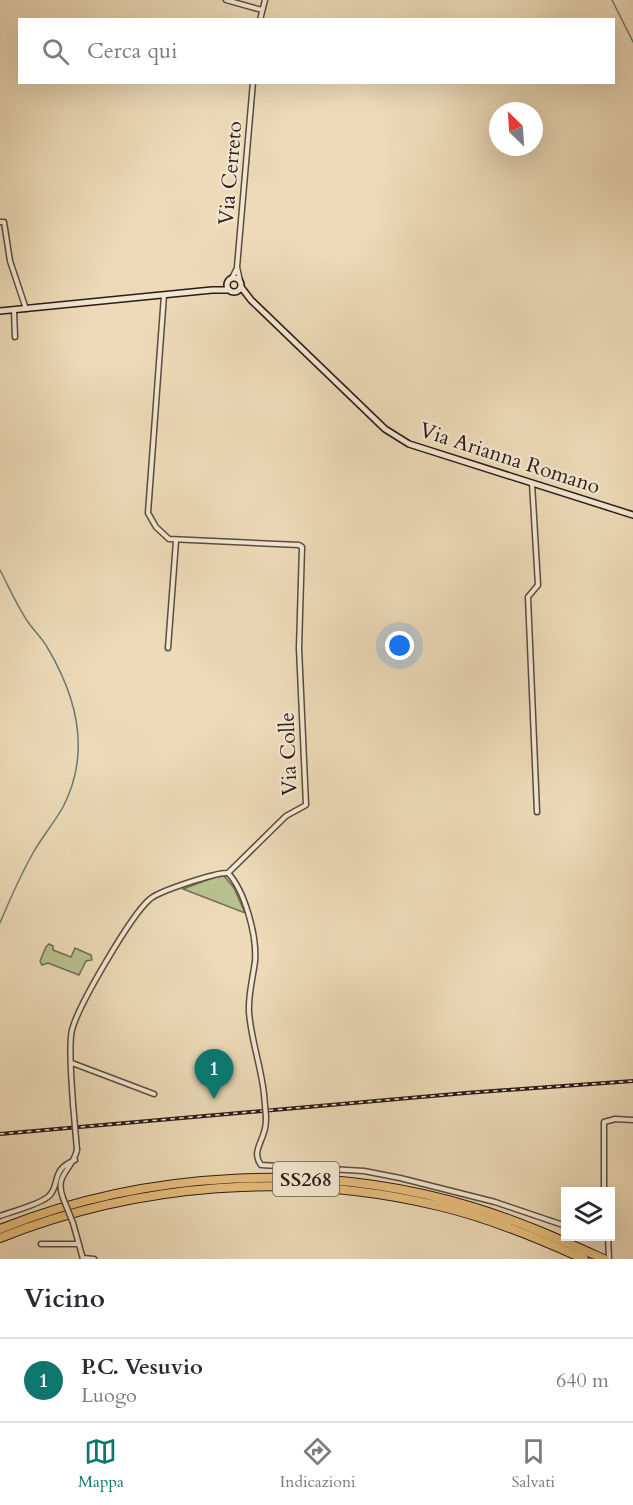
<!DOCTYPE html>
<html lang="it">
<style>
:root{--surface:#fff;--page:#f7f7f7;--text:#2b2b33;--muted:#7c7c81;--line:#e1e1e2;--accent:#0f766e}
body{margin:0;font-family:Cardo,serif;background:var(--page);color:var(--text)}
.controls{position:absolute;right:18px;bottom:18px;display:grid;overflow:hidden;border-radius:0px;box-shadow:0 6px 24px #0002}
.controls button{width:54px;height:54px;display:grid;place-items:center;padding:0;border:0;border-bottom:2px solid var(--line);background:var(--surface);color:var(--text);font:30px sans-serif}
.compass{position:absolute;left:489px;top:102px;width:54px;height:54px;border-radius:50%;background:var(--surface);box-shadow:0 6px 24px #0002;rotate:335deg}
.you{position:absolute;left:400px;top:646px;width:21px;height:21px;margin:-15px;border:4px solid #fff;border-radius:50%;background:#1a73e8;box-shadow:0 0 0 9px #1a73e833}
.badge{display:grid;place-items:center;width:39px;height:39px;border-radius:50%;background:var(--accent);color:#fff;font-size:20px;font-weight:700}
.pin{position:absolute;translate:-50% -50px;filter:drop-shadow(0 2px 3px #0008)}
.pin::after{content:'';position:absolute;top:32px;width:21px;height:18px;background:inherit;clip-path:polygon(0 0,100% 0,50% 100%)}
.list{margin:0;padding:0;list-style:none}
h2{display:flex;justify-content:space-between;align-items:center;height:78px;margin:0;padding:0 24px;font-size:26px}
h2 small{font-size:20px;font-weight:400;color:var(--muted)}
.list li{display:grid;grid-template-columns:39px 1fr auto;gap:18px;align-items:center;box-sizing:border-box;height:84px;padding:0 24px;border-top:2px solid var(--line)}
.list b{display:block;font-size:22px;white-space:nowrap}
.list p{margin:0;font-size:20px;white-space:nowrap;color:var(--muted)}
.list em{font-size:20px;font-style:normal;color:var(--muted)}
.icon{flex:none;width:33px;height:33px;fill:none;stroke:currentColor;stroke-width:2;stroke-linecap:round;stroke-linejoin:round}
.map{position:relative;flex:none;width:633px;height:1259px;overflow:hidden}
.search{position:absolute;background:var(--surface);box-shadow:0 6px 24px #0002;left:18px;right:18px;top:18px;height:66px;display:flex;align-items:center;gap:15px;box-sizing:border-box;padding:0 21px;border-radius:0px;color:var(--muted);font-size:22px}
.sheet{height:162px;background:var(--surface)}
nav{display:flex;justify-content:space-around;align-items:center;box-sizing:border-box;height:84px;border-top:2px solid var(--line);background:var(--surface);font-size:16px;color:var(--muted)}
nav a{display:grid;justify-items:center;gap:3px}
nav .on{color:var(--accent)}
.map>svg:first-child{display:block}
.green{fill:#b8c08f;stroke:#716e52;stroke-width:1.5}
.lines{fill:none;stroke-linecap:round;stroke-linejoin:round}
.stream{stroke:#6d7b71;stroke-width:1.5}
.street-casing{stroke:#5a4c3e;stroke-width:7}
.secondary-casing{stroke:#2a1c16;stroke-width:8}
.highway-casing{stroke:#2a1c16;stroke-width:10}
.street{stroke:#f3e7d1;stroke-width:4}
.secondary{stroke:#f3e7d1;stroke-width:5}
.highway{stroke:#e6bd7c;stroke-width:8}
.rail-casing{stroke:#2a1c16;stroke-width:4}
.rail{stroke:#f3e7d1;stroke-width:1.5;stroke-dasharray:4.5;stroke-linecap:butt}
.street-bridge-casing{stroke:#5a4c3e;stroke-width:7;stroke-linecap:butt}
.street-bridge{stroke:#f3e7d1;stroke-width:4}
.labels{text-anchor:middle;stroke-width:4.5;stroke-linejoin:round;paint-order:stroke}
.shield{fill:#f3e7d1;stroke:#66594e;stroke-width:1.5}
.shield-label{font-size:20px;font-weight:bold;fill:#2a1c16}
.street-label{font-size:21px;fill:#2a1c16;stroke:#f3e7d1}
</style>
<div class="map">
<svg width="633" height="1259" viewBox="0 0 633 1259">
<rect width="100%" height="100%" fill="#ecdab8"/>
<filter id="stains"><feTurbulence type="fractalNoise" baseFrequency=".00333" numOctaves="4"/><feColorMatrix values="0 0 0 0 .2 0 0 0 0 .09 0 0 0 0 .02 0 0 0 .5 -.17"/></filter>
<radialGradient id="worn" r=".72"><stop offset=".6" stop-color="#630" stop-opacity="0"/><stop offset="1" stop-color="#630" stop-opacity=".3"/></radialGradient>
<path class="green" d="M224,876L234,888L245,913L183,889L215,877Z
M49,944L53,946V950L71,957L75,948L91,955L92,960L86,961L79,975L48,963L42,965L40,961L46,947Z"/>
<g class="lines">
<path class="stream" d="M612,0L633,42
M0,570C9,587 17,606 28,622C34,631 42,638 47,647C77,697 91,753 63,807C54,823 42,837 33,853C20,876 10,899 0,923"/>
<g class="street-casing">
<path id="street" d="M226,0L262,10
M260,20L265,0
M0,222H4L10,261L26,309
M232,278L236,270
M240,281L237,267L253,82
M14,310L15,337
M532,483L538,585L528,597L537,812
M168,648L176,541
M228,873C245,891 257,936 255,961C253,978 248,994 249,1012C251,1040 261,1066 264,1094
M72,1063L154,1094
M73,1104C72,1085 68,1046 72,1030C78,1006 131,915 150,899C159,891 217,872 228,873L286,816L306,805L299,648L302,547L299,545L169,539L156,527L148,513L164,295
M266,1117C266,1122 266,1127 264,1132C261,1144 252,1153 261,1165L364,1171L400,1178L495,1202L566,1226
M604,1192V1122L615,1119L633,1120
M63,1198C54,1174 72,1171 77,1150
M0,1216C13,1211 39,1205 49,1196C61,1184 50,1170 75,1160
M73,1223L83,1259
M608,1236L609,1259
M41,1244H79
M83,1258L94,1259"/>
</g>
<g class="secondary-casing">
<path id="secondary" d="M227 285a7 7 0 1 1 14 0a7 7 0 1 1-14 0Z
M241,287L251,300L385,429L409,444L633,515
M0,311L212,290H229"/>
</g>
<g class="highway-casing">
<path id="highway" d="M0,1229C146,1170 323,1161 473,1207C519,1221 561,1240 604,1259
M0,1238C137,1183 295,1171 439,1206C489,1218 537,1238 584,1259"/>
</g>
<use href="#street" class="street"/>
<use href="#secondary" class="secondary"/>
<use href="#highway" class="highway"/>
<g class="rail-casing">
<path id="rail" d="M0,1134L466,1093L633,1081"/>
</g>
<use href="#rail" class="rail"/>
<g class="street-bridge-casing">
<path id="street-bridge" d="M264,1094L266,1117
M73,1104L77,1150
M63,1198L73,1223"/>
</g>
<use href="#street-bridge" class="street-bridge"/>
</g>
<g class="labels">
<rect class="shield" x="273" y="1162" width="66" height="34" rx="4.5"/>
<g class="shield-label">
<text x="306" y="1186">SS268</text>
</g>
<g class="street-label">
<text transform="translate(230 173) rotate(-85)" y="7">Via Cerreto</text>
<text transform="translate(510 458) rotate(18)" y="7">Via Arianna Romano</text>
<text transform="translate(288 754) rotate(-92)" y="7">Via Colle</text>
</g>
</g>
<rect width="100%" height="100%" filter="url(#stains)"/>
<rect width="100%" height="100%" fill="url(#worn)"/>
</svg>
<div class="controls">
<button><svg class="icon" aria-label="layers" viewBox="0 0 24 24"><path d="M12 4l9 5-9 5-9-5zM3 14l9 5 9-5"/></svg></button>
</div>
<svg class="compass" viewBox="-18 -18 36 36"><path d="M0-13l5 13h-10z" fill="#e53935"/><path d="M0 13l5-13h-10z" fill="#7c7c81"/></svg>
<div class="you"></div>
<div class="pin badge" style="left:214px;top:1099px">1</div>
<div class="search"><svg class="icon" aria-label="search" viewBox="0 0 24 24"><circle cx="10" cy="10" r="6"/><path d="M15 15l6 6"/></svg>Cerca qui</div>
</div>
<section class="sheet">
<h2>Vicino<small></small></h2>
<ul class="list">
<li><span class="badge">1</span><div><b>P.C. Vesuvio</b><p>Luogo</p></div><em>640 m</em></li>
</ul>
</section>
<nav>
<a class="on"><svg class="icon" aria-label="map" viewBox="0 0 24 24"><path d="M3 6l6-2 6 2 6-2v14l-6 2-6-2-6 2zM9 4v14M15 6v14"/></svg>Mappa</a>
<a><svg class="icon" aria-label="directions" viewBox="0 0 24 24"><path d="M12 3l9 9-9 9-9-9zM9 14v-3h6M13 9l2 2-2 2"/></svg>Indicazioni</a>
<a><svg class="icon" aria-label="saved" viewBox="0 0 24 24"><path d="M7 4h10v16l-5-4-5 4z"/></svg>Salvati</a>
</nav>
